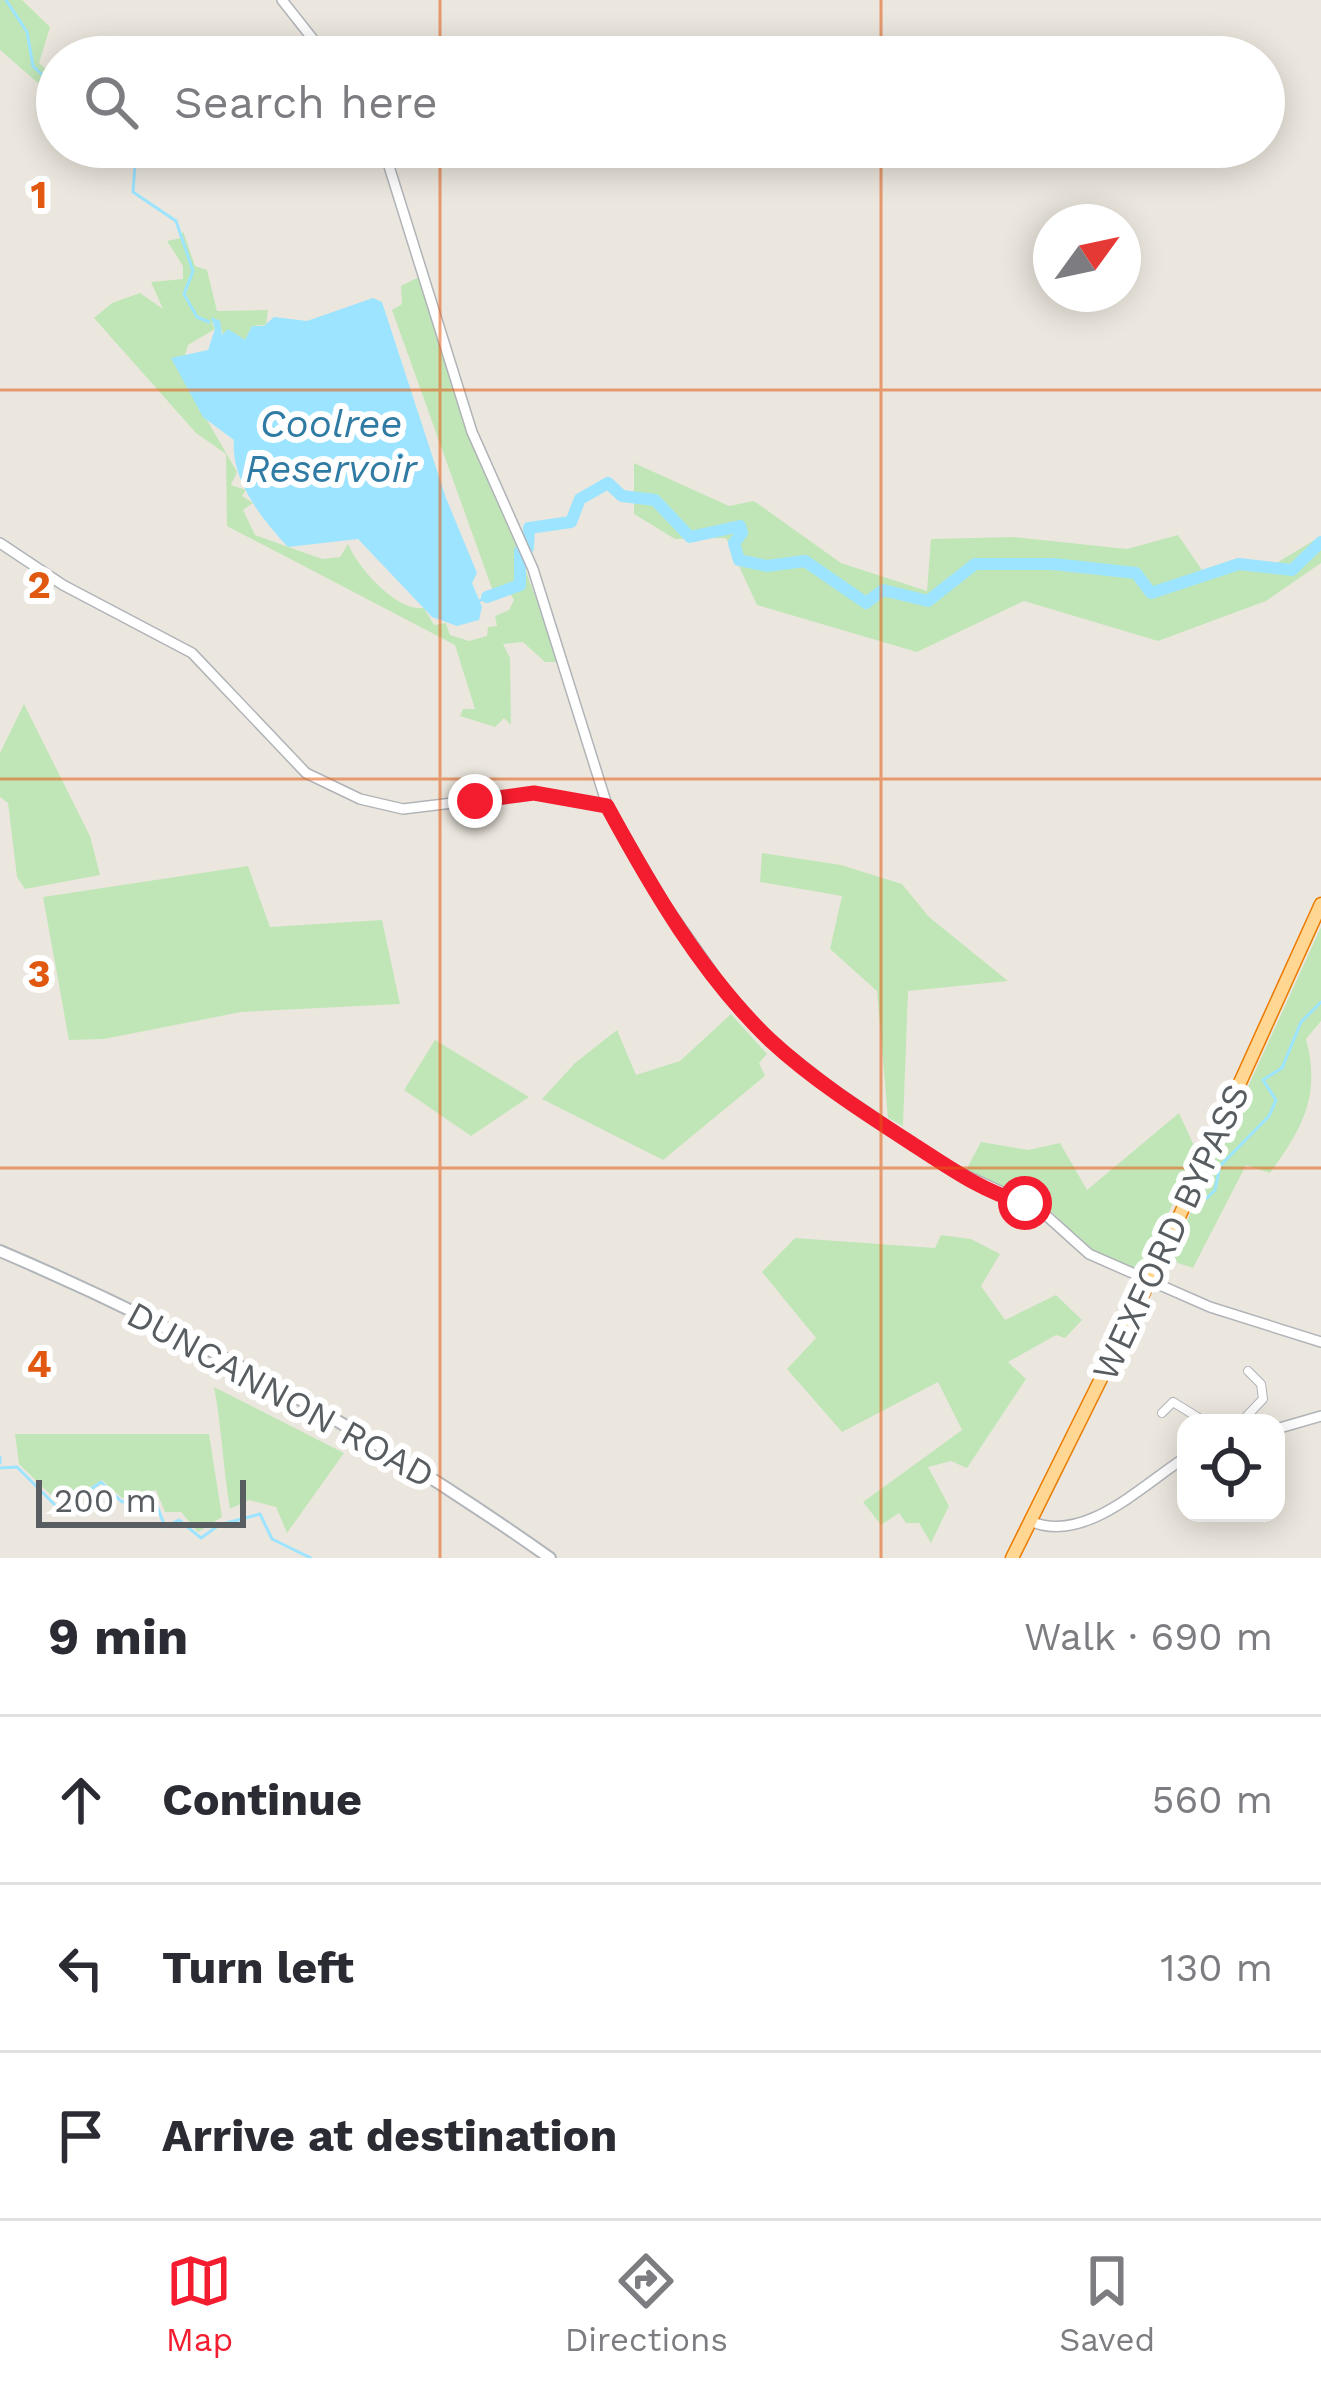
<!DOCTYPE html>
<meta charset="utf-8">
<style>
:root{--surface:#fff;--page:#f2f2f3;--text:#2b2b33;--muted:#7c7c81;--line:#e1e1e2;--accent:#f31d2f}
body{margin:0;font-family:"Work Sans",sans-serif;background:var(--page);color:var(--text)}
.controls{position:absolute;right:36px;bottom:36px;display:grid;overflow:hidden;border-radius:24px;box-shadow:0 6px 30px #0003}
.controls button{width:108px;height:108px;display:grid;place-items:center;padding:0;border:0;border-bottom:3px solid var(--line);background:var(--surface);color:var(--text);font:60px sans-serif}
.compass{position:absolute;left:1033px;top:204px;width:108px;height:108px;border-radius:50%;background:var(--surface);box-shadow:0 6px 30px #0003;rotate:57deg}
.scale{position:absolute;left:36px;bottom:30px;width:210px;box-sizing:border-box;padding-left:12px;border:6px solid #585d61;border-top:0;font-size:33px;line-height:42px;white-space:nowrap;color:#585d61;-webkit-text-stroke:9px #fff;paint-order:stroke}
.stop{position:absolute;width:36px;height:36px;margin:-27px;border:9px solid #f31d2f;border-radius:50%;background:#fff}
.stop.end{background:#f31d2f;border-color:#fff;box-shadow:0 3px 12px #0008}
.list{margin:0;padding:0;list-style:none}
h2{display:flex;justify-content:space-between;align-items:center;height:156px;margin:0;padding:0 48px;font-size:51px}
h2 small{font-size:39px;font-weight:400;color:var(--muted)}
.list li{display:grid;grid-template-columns:78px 1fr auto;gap:36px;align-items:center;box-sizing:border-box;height:168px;padding:0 48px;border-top:3px solid var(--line)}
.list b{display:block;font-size:45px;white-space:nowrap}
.list em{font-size:39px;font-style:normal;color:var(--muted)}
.icon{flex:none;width:66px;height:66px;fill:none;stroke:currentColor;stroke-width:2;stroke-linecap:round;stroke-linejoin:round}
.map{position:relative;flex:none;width:1321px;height:1558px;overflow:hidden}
.search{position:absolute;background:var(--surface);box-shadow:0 6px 30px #0003;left:36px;right:36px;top:36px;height:132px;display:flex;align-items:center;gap:30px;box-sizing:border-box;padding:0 42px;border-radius:66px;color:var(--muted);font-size:45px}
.sheet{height:660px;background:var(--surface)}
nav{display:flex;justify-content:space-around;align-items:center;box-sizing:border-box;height:168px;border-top:3px solid var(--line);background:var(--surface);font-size:33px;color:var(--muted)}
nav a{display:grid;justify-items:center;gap:6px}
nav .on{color:var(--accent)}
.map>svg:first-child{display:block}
.green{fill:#c0e6b8}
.water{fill:#9ce4ff}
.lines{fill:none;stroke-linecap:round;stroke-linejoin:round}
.stream{stroke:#9ce4ff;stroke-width:3}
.river{stroke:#9ce4ff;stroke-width:12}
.minor-casing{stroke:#b0b4b8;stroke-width:10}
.tertiary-casing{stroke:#b0b4b8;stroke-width:12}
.secondary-casing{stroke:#b1b6bb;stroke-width:14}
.trunk-casing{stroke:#eb7b00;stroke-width:15}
.minor{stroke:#fff;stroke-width:8}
.tertiary{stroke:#fff;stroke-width:9}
.secondary{stroke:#fff;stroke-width:10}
.trunk{stroke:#ffd692;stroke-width:12}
.trunk-bridge-casing{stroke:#eb7b00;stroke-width:15;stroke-linecap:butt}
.trunk-bridge{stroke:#ffd692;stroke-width:12}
.route{stroke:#f31d2f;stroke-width:15}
.grid{fill:none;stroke:#e15910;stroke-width:3;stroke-opacity:0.55}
.labels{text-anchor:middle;stroke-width:12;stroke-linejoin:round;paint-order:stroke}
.street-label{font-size:36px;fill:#585d61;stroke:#fff}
.water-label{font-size:39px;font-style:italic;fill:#307ba4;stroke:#fff}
.grid-label{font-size:39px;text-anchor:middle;font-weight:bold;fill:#e15910;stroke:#fff;stroke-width:12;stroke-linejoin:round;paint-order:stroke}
</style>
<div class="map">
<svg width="1321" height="1558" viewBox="0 0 1321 1558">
<rect width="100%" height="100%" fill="#ece7de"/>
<path class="green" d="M0,0H22L50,27L39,63L57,79V115L38,83L0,50Z
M183,231L195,266L207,270L217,311L268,310L266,325L252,326L245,341L223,335L218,319L212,323L215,329L188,345L185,355L172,359L237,472L231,485L246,490L242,496L253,503L243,510L255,535L322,559L340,557L348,544C358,568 397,612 424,608L434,625L446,623L450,635L469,641L487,636L488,627L497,626L495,616L509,610L514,600L510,593L494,594L392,310L402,304L401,286L419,277L559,662H545L523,642L503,644L510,658L511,725L504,718L495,727L460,716L463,709H475L455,645L227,526L226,454L196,433L94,318L112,303L140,293L163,309L151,282L183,279V266L167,241L181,238Z
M634,463L729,506L754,501L841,563L927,591L931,539L1014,537L1127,549L1178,535L1202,570L1238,558L1270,567L1321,536V563L1266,601L1158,641L1024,601L917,652L757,605L726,538L675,539L634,514Z
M24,704L90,836L100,875L25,889L17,877L8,803L0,797V753Z
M762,853L841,865L902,884L929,917L1008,981L908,991L903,1126L888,1118L877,991L830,949L842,896L760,882Z
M248,866L270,927L382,920L400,1004L241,1012L104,1039L69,1040L43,897Z
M1321,927V1021L1306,1039C1321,1095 1303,1128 1270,1173L1246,1165L1193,1268L1169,1260Z
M731,1014L767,1054L759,1063L765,1076L663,1160L542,1099L575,1063L617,1030L636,1075L680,1061Z
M435,1040L529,1097L471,1136L404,1090Z
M1179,1113L1196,1150L1142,1274L1088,1247L1050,1210L966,1170L981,1142L1028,1150L1060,1143L1087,1190Z
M941,1235L971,1239L1000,1254L981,1286L1005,1320L1056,1295L1082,1320L1065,1338L1056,1335L1008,1362L1026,1379L967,1468L951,1461L928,1467L949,1506L931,1543L919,1523H906L899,1513L881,1525L863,1502L962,1430L938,1382L842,1432L787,1369L816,1338L762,1272L795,1238L935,1248Z
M214,1387L344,1453L287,1533L276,1507L249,1500L230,1509C223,1468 222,1429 214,1387Z
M15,1434H209L222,1517L198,1532L181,1512H165L156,1490L122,1498L102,1480L70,1500H56L19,1464Z"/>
<path class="water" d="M373,298L382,302L446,498L477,573L472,583L482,607L479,620L457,626L432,617L358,539L288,547C263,521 230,479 234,440L203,417L171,358L208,350L215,329L211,317L220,321L222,335L228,329L245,340L252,326H264L274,317L307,321Z"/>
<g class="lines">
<path class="stream" d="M6,0L27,32L33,66L57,89
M131,147L136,152L133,192L176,221L193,271L184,294L197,317L209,322
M477,602L487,597
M1207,1198L1215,1190L1220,1166L1269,1116L1276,1100L1263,1080L1282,1068L1301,1022L1321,1002
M0,1457V1463
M0,1468L17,1467L61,1511L101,1482L122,1502L153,1495L165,1527L179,1520L201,1538L219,1525L260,1514L272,1539L311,1558"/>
<path class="river" d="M528,548L529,528L571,522L580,499L608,483L622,496L655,500L690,537L740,526L742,533L734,543L739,560L767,566L805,561L866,603L883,590L928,601L975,564H1053L1136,573L1151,593L1239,564L1292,570L1321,542
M487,597L520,585V551"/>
<g class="minor-casing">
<path id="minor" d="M1162,1413L1173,1402L1207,1423
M1243,1420L1263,1399L1261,1384L1248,1371
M1222,1423L1244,1422"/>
</g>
<g class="tertiary-casing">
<path id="tertiary" d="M282,0L327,57
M383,147L472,432L533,569L607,805L664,903L729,996L769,1039L827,1085L946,1166L1039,1209L1089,1254L1210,1307L1321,1342
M0,543L63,585L192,653L306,773L360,799L403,809L534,793L607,805
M1276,1429L1321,1416
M1030,1521C1084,1545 1142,1485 1186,1457"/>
</g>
<g class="secondary-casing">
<path id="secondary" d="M0,1251C195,1334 377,1436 550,1558"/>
</g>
<g class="trunk-casing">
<path id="trunk" d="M1155,1270L1321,904
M1012,1558L1143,1294"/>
</g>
<use href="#minor" class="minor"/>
<use href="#tertiary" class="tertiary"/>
<use href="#secondary" class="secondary"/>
<use href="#trunk" class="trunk"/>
<g class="trunk-bridge-casing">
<path id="trunk-bridge" d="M1143,1294L1155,1270"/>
</g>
<use href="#trunk-bridge" class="trunk-bridge"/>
</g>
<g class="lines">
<path class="route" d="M475,801L534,793L607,806C651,887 702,975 770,1040C812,1079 863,1112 911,1143C947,1166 984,1193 1025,1203"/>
</g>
<path class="grid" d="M440,0V57M881,0V57M440,147V1558M881,147V1558M0,390H1321M0,779H1321M0,1168H1321"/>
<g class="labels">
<g class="street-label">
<text transform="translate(1170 1232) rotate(-65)" y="13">WEXFORD BYPASS</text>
<text transform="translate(281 1394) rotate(29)" y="13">DUNCANNON ROAD</text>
</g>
<g class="water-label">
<text x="331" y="437">Coolree<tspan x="331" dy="45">Reservoir</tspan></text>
</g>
</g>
<g class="grid-label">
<text x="39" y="208">1</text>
<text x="39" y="598">2</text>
<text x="39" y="987">3</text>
<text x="39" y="1377">4</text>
</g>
</svg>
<div class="controls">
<button><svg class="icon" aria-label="locate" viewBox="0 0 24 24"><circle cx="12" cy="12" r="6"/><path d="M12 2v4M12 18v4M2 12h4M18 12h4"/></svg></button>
</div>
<svg class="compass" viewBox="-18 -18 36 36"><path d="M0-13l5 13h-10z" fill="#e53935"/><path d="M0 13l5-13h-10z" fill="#7c7c81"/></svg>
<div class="scale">200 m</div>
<div class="stop" style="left:1025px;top:1203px"></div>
<div class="stop end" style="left:475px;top:801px"></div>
<div class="search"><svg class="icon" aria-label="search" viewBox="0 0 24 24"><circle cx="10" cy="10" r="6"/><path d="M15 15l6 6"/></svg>Search here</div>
</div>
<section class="sheet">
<h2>9 min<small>Walk · 690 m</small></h2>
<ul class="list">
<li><svg class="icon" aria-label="ahead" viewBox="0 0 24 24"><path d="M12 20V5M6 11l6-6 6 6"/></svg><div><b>Continue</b></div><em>560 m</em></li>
<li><svg class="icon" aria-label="left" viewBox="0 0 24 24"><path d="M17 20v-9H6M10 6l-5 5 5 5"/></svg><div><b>Turn left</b></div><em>130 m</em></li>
<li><svg class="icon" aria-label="arrive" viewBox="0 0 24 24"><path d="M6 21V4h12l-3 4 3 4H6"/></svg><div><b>Arrive at destination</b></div></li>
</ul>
</section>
<nav>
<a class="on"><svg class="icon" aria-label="map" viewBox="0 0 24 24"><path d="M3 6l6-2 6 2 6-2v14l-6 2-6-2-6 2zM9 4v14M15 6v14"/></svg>Map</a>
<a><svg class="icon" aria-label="directions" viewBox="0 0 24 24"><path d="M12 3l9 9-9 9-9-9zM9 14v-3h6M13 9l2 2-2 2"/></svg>Directions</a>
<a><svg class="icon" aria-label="saved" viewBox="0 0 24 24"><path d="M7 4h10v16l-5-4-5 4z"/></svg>Saved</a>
</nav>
